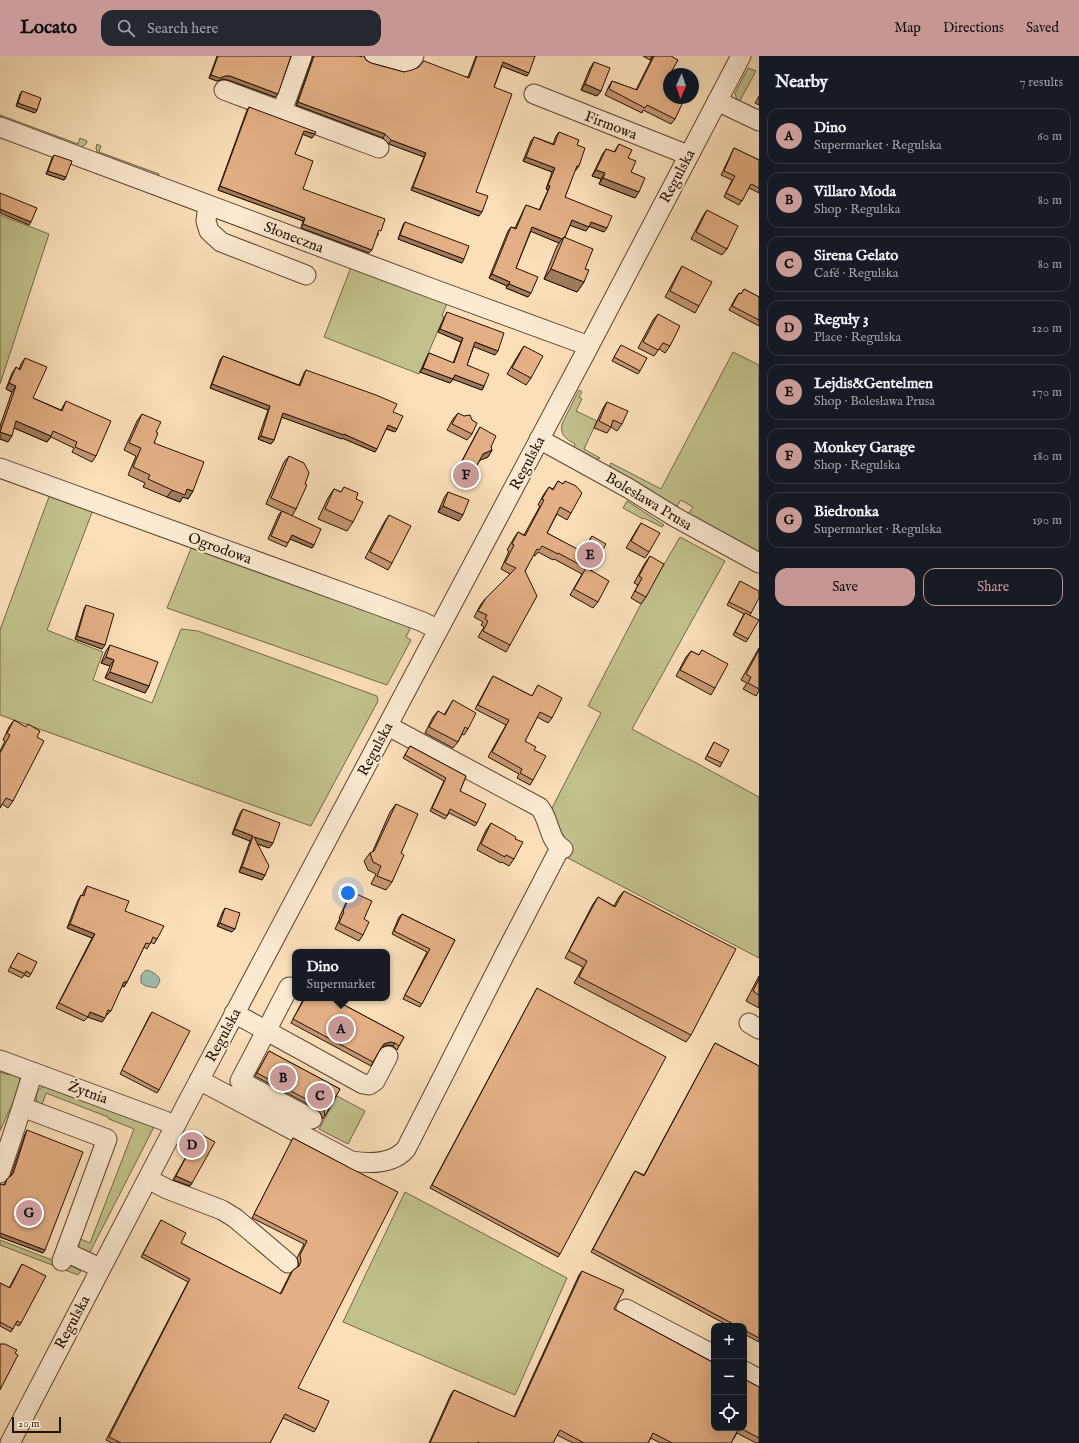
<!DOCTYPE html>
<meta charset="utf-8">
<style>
:root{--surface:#171b24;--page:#242831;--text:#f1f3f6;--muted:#9ea1a6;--line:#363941;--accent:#c59692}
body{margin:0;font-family:"IM FELL English",serif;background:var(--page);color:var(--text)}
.controls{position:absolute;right:12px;bottom:12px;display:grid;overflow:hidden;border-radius:8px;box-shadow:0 4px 16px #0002}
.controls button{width:36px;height:36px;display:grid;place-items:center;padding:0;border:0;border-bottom:1px solid var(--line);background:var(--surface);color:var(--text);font:20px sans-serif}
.compass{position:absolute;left:663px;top:12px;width:36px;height:36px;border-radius:50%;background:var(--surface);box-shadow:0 4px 16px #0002;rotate:183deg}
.scale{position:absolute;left:12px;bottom:10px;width:49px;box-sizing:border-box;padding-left:4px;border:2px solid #241102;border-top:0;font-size:11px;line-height:14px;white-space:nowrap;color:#241102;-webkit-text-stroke:3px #fcead2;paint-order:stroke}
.you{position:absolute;left:348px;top:837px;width:14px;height:14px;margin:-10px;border:3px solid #fff;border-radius:50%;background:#1a73e8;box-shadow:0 0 0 6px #1a73e833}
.badge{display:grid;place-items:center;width:26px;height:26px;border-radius:50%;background:var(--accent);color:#111;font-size:13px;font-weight:700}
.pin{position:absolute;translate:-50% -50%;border:2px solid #fff;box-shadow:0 1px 4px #0006}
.popup{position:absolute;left:292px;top:893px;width:98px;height:52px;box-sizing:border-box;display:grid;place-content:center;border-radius:8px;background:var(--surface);filter:drop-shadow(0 1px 3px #0005);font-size:13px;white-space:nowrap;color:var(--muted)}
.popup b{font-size:15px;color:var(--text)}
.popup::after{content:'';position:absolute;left:50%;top:100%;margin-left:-8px;border:8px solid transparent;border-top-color:var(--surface)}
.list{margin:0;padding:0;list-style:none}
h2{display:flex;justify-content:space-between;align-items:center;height:52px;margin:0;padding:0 16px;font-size:17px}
h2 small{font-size:13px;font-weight:400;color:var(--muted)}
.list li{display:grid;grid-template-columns:26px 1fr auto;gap:12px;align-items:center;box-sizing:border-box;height:56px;margin:0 8px 8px;padding:0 8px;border:1px solid var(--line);border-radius:12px}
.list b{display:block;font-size:15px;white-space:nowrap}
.list p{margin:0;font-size:13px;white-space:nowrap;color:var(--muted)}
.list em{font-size:13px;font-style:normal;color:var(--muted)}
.actions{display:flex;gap:8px;padding:12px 16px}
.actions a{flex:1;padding:9px 0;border:1px solid var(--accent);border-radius:12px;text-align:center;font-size:14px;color:var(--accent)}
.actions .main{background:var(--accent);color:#111}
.icon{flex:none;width:22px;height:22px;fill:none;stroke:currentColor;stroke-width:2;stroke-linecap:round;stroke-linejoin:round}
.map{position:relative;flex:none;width:759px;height:1387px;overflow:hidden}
header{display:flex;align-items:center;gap:24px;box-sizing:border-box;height:56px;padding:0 20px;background:var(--accent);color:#111}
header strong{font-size:19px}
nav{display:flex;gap:22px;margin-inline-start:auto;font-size:14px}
.search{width:280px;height:36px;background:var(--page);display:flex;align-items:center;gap:10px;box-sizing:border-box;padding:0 14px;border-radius:12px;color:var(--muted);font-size:15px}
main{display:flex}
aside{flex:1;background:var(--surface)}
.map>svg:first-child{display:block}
.green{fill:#c1c18d;stroke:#726948}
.water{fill:#9ebdaf;stroke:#6d786a}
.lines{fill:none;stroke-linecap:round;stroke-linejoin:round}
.minor-casing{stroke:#5a4430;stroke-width:21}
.minor{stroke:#fcead2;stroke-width:19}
.wall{fill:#c49672;stroke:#241102}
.shaded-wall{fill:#a07a5c;stroke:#241102}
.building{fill:#e4af84;stroke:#241102}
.labels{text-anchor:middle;stroke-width:4;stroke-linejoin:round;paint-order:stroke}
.street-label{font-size:15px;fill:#241102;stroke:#fcead2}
</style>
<header>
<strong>Locato</strong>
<div class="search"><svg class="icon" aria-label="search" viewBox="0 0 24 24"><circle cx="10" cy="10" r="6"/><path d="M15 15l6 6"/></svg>Search here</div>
<nav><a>Map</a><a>Directions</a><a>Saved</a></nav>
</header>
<main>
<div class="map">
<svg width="759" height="1387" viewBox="0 0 759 1387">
<rect width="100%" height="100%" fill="#fadfb9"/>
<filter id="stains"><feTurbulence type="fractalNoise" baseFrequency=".005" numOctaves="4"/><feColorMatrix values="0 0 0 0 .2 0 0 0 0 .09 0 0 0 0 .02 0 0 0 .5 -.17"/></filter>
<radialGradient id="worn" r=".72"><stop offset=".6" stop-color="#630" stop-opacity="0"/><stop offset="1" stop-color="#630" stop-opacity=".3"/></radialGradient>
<path class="green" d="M748,12L756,15L738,48L735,37Z
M0,59L78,88L80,82L87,85L86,88L80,92L0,65Z
M97,88L101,90L99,96L159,118L158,122L98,100L96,92Z
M0,159L49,178L0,328Z
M351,211L448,245L442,260L444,261L419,318L324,281Z
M733,296L759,309V499L690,462L689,457L693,451L681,444L677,450L672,452L611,414L610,408L611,407L661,433Z
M579,334L582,336L579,341L582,343L576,355L597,365L584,393L600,402L594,404L573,393L575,388C566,383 560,379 562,368Z
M50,438L93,454L47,574L103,596L93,624L152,647L181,573L198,575L377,640L378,645L311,770L0,659V574Z
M627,445L664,469L662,471L644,462L643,463L623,452Z
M680,481L725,505L632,673L688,703H689L759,741V902L564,800V783L552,752L601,657L588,650L641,548Z
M192,490L406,569L410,573L406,581L411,584L387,629L167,552Z
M0,1016L9,1019L10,1016L17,1019L21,1025C16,1043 7,1058 0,1075Z
M46,1030L155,1069L88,1200L79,1192L78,1182L90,1187L134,1073L109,1063L108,1061L46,1037L42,1049L37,1046C34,1039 38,1031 46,1030Z
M337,1040L365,1055L348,1088L319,1073Z
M405,1136L567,1222L515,1339L343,1266Z
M0,1184L52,1204L55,1202L81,1215L78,1219L0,1189Z"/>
<path class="water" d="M146,914C152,915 159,919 160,925L156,932L146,930L141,927V919Z"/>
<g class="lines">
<g class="minor-casing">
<path id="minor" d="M372,0L400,8L408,7L414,0
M224,34L379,92
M534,38L688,99
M717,45L759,65
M282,55L302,0
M0,71L436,234L589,290
M209,149L207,156L206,165L209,175L221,186L306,219
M539,383L628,432L675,461L759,507
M0,412L380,550L423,566L438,574
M388,670L539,751C550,762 548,785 563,793
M289,931L240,1025L312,1063
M234,957L363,1028L369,1029L375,1025L388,1000
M749,967L759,973
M0,1004L165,1065L175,1070
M33,1016L22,1051L107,1083L62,1205
M199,1024L351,1105C370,1108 393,1108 406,1093L504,900L560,792
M0,1117L22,1051
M148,1123L167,1133L222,1154L235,1162L288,1207
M66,1196L100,1212
M626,1253L714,1299
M744,1315L759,1323
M10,1387L185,1051L589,290L741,0"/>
</g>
<use href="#minor" class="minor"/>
</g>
<path class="wall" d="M217,0H291L275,41L228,24L223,23L217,25L209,22Z
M313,0H364L366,4L371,7L404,16L468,21L476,0H535L527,20L502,10L494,31L476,136L479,160L411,134L424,101L389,88L383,82L296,49Z
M643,0H652L650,4Z
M653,0H671L666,25L675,63L671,68L643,54L642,57L605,39L609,30L612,25L636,34Z
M594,6L601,35L597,40L581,34L590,12Z
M22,35L37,54L35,57L16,50L20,38Z
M759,40V49L755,47Z
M249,51L312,82L303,78L295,98L303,133L379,178H378L369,197L301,172L303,165L218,134L247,54Z
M559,76L577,89L576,114H575L565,141L604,176L589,170L586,175L570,169L565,181L585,213L584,226L577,236L544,223L557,190L559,187L531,175L516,212L528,241L506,232L507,230L489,222L508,175L511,171L515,172L524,153L526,149L539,154L548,134L546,133L552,116L523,105L531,85L534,81L553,88L556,80Z
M619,88L628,102L631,116L635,142L599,128L601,123L592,120L602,99L606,93L614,96Z
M734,92L759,104V137L749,132L739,149L724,141L732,124L721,119L732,96Z
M54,99L66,121L64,124L46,118L52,102Z
M707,154L727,193L722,199L691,183L703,160Z
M405,166L462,207L398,183L403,169Z
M682,210L699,250L695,257L665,241L678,217Z
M744,233L759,241V270L729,254L736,241L739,237L741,238Z
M447,256L495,299L474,290L467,309L484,330L482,334L453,323L450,327L420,316L427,301L429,297L453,307L461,286L438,276L445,260Z
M658,258L670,290L665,297L659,293L654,300L638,292L653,264Z
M621,289L640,315L638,318L612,305Z
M524,290L531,322L526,329L507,318L520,296Z
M223,300L299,329L304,317L306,314L393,356L397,373L395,376L386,373L375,396L342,382V383L282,361L274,384L271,388L258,383L268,354L210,332L220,304Z
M25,302L33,342L61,354L66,345L96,400L92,406L72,396L74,392L51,381L47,386L14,372L8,386L0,383V370L12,336L6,333L12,317L16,311L19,313L21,308Z
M607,346L622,368L617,375L611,371L607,377L594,372L603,352Z
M458,357L472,378L467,384L447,374L453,363Z
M142,358L156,376L154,387L193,435L188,443L183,441L180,446L167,441L143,431L145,427L128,419L136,400L124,394L137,365Z
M480,371L491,391L492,394L488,401L480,404L471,420L467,427L454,420L476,378Z
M289,400L305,428L296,453L292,460L266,448L284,406Z
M558,425L563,428L565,425L571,457L567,464L557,458L547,477L582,496L588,486L592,480L591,515L598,546L593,552L570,539L582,518L554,503L553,504L538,496L535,500L533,499L525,515L510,589L506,596L478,581L484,571L481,569L483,566L474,561L481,548L486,542L510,518L501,513L509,495L507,494L514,482L518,476L524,479L540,450L538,449L544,438L549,431L553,433Z
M344,431L356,443L353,466L347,475L318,463L328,442L334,433L341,436Z
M448,436L459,465L438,456L444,442Z
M282,455L314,489L312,492L290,483L286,491L268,483L279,458Z
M389,459L392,507L388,514L365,502L385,465Z
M641,467L649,496L645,502L626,492L637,473Z
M650,500L646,541L641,548L631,542L638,529L634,527L645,507Z
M740,525L751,557L750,559L748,583L746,586L733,579L744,558L727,549Z
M86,549L102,593L75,583L84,553Z
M110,589L149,630L145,637L105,622L110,610L101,607L106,595Z
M759,592V635L756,640L743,633L747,627L741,624Z
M702,594L715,632L711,639L676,620L686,601L691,595L699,599Z
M493,620L532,640L538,629L552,662L548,667L537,661L525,685L534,694L533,724L530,729L517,722L519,718L488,701L506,669L475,653L490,625Z
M453,644L468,673L464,679L462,678L458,686L453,692L425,677L433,661L438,655L444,659Z
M14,664L37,681L13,745L8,752L2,748L0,752V695L5,685L3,684L9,671Z
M714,686L722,707L720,711L705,703Z
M410,690L466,720L460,735L477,767L475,770L449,757L445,763L430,755L444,725L403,702Z
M396,748L401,797L392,826L386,834L371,828L376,818L368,814L364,805L370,797H372L390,756Z
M243,753L273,787L269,792L258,788L265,819L262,824L239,816L250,785L232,778L240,757Z
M491,767L514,803L509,810L502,806L501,807L477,794L486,774Z
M87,830L125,855L157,883L154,888L151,886L147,893L144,891L127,926L124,931L122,930L107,959H106L102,966L88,961L84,965L56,952L92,882L67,872L78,844L81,839L82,840L84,835Z
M624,835L691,979L686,986L574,927L583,911L565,902L593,848L598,841L614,850L619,841Z
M352,836L363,879L359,885L335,873L340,862H339L348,842Z
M225,852L235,873L232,876L217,870L223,855Z
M402,858L455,884L420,951L403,943L427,896L392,878L399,861Z
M18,897L31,918L29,921L24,919L22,922L8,915Z
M759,920V952L746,945Z
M537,932L560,1198L558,1201L430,1132Z
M304,942H331L404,981L397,994L393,990L388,989L382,991L380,993L371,1010L291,967Z
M152,956L159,1034L157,1037L120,1018L150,959Z
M715,987L759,1010V1286L744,1278V1270H729L591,1196L633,1118L635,1115L644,1119Z
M269,995L340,1033L323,1063L321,1058L317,1053L255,1020Z
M27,1074L45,1194L43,1197L0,1181V1128L4,1129L7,1123L11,1119L25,1078Z
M199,1077L192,1127L190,1130L173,1124Z
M293,1082L348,1111L298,1332L316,1373L314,1376L283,1362L270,1387H112L106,1384L188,1226L141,1201L161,1164L181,1187L280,1238L290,1218L293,1214L298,1211L299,1209L297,1202L304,1188L252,1162L291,1086Z
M22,1208L21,1267L19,1270L15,1268L11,1276L0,1270V1227L9,1232Z
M582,1215L614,1253L759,1331V1387H756L737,1377L731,1387H660L651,1382L648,1387H573L557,1379L553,1387H429L451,1338L454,1334L514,1361L579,1219Z"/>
<path class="shaded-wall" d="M503,6L529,17L527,20L501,10Z
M211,19L230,20L278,38L275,41L228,24L223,23L217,25L209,22Z
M585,28L601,35L597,40L581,34Z
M298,46L385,78L383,82L296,49Z
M18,47L37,54L35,57L16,50Z
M304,75L315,78L312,82L302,78Z
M391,84L426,97L424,101L389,88Z
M526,101L555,112L552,116L523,105Z
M577,110H579L576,114H574Z
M596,114L605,117L601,123L592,120Z
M48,115L66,121L64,124L46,118Z
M603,122L639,136L635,142L599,128Z
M548,129L550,130L548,134L546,133Z
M220,130L305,162L303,165L218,134Z
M413,131L482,156L479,160L411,134Z
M0,153L31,166L29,169L0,157Z
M572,164L589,171L586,175L569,169Z
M591,166L607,172L604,176L588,170Z
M303,168L372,194L369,197L301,172Z
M532,171L562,183L559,187L530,175Z
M400,179L464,203L462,207L398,183Z
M551,213L584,226L577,236L544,223Z
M492,218L510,226L507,230L489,222Z
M509,228L531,237L528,241L506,232Z
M440,273L463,282L461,286L438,276Z
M475,286L498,295L495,299L472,290Z
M423,312L453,323L450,327L420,316Z
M455,319L484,330L482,334L452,323Z
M9,327L16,330L12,336L6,333Z
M212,328L270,350L268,354L210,332Z
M283,357L344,378L377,393L375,396L342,382V383L281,361Z
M16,365L51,380L47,386L12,371Z
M388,369L397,373L395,376L385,372Z
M0,376L12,380L8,386L0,383Z
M261,380L274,384L271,388L258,383Z
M492,394L488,401L478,405L483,398Z
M187,433L193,435L188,443L183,441L180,446L167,441L172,434Z
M443,450L463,459L459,465L438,456Z
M292,479L314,489L312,492L290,483Z
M77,580L105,589L102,593L75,583Z
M106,601L114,604L110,610L101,607Z
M110,616L149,630L145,637L105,622Z
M235,773L253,780L250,785L232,778Z
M254,781L273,787L269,792L252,786Z
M242,811L265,819L262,824L239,816Z
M220,867L235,873L232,876L217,870Z
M70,868L95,878L92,882L67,872Z
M124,926H127L124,931L121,930Z
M108,954L111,955L107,959L105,958Z
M90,956L105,962L102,966L87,961Z
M390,986L395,987L393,990L388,989L382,991L378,995L384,988Z
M176,1120L192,1127L190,1130L173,1124Z
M0,1177L45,1194L43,1197L0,1181Z"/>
<path class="building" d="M218,0H291L278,38L230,20H225L220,22L211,19Z
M314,0H359L361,1L362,0H364L366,4L371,7L404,16L412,14L419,11L424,5L469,22L477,0H535L529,17L503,6L494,31L512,38L476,136L488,140L482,156L413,131L426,97L391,84L385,78L298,46Z
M654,0H671L678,4L670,18H669V20L666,25L669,26V42H685L675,63L647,49L645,52L609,33L612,25L637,34Z
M594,6L610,12L601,35L585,28Z
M22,35L41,42L37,54L18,47Z
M249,51L316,76L315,78L304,75L295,98L313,105L303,133L385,163L381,175L379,174L372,194L303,168L305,162L220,130Z
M559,76L579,84L577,89L585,92L579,110H577L565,141L612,160L607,172L591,166L589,171L572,164L565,181H564L562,183L532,171L516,212L538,221L531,237L509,228L510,226L492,218L511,171L516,173L526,149L540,154L550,130L548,129L555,112L526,101L534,81L554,89Z
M619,88L632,94L628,102L636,105L631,116L645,122L639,136L603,122L605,117L596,114L606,93L615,96Z
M734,92L759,104V132L751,128L742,145L726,137L735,120L724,115Z
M54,99L72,105L66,121L48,115Z
M0,137L37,152L31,166L0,153Z
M707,154L738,170L727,193L696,176Z
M405,166L469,190L464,203L400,179Z
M564,181L593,193L585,213L589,214L584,226L551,213Z
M682,210L712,226L699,250L670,235Z
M744,233L759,241V264L732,250L739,237L741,238Z
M447,256L504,277L498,295L475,286L467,309L489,318L484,330L455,319L453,323L423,312L429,297L454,307L463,282L440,273Z
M658,258L680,270L670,290L663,287L658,294L643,286Z
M621,289L647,302L640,315L614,301Z
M524,290L543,300L531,322L512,312Z
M223,300L300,330L306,314L376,339L397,348L393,356L403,360L397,373L388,369L377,393L344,378V379L283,357L274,384L261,380L270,350L212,328Z
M25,302L47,311L33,342L62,355L66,345L111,365L96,400L75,391L77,386L53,375L51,380L16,365L12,380L0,376L16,330L9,327L16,311L20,314Z
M607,346L628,355L622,368L613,364L611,371L599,365Z
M458,357L464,360L470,359L472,364L477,367L472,378L452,368Z
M142,358L161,366L156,376L158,377L154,387L204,406L193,435L187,433L185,439L172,434L148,423L150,419L133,411L141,392L129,387Z
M480,371L496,380L491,391L492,394L483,398L471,420L458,413Z
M289,400L304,407L309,417L305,428L307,429L296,453L271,442Z
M558,425L563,428L565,425L576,430L582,437L571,457L560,451L547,477L583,496L592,480L606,488L591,515L587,512L609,525L598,546L574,533L586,512L558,497V498L542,490L539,494L537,493L525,515L537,540L510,589L483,575L488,565L485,563L487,559L478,555L486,542L516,512L505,507L514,489L512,488L518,476L525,480L544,444L542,443L549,431L553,434Z
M344,431L358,437L356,443L363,446L353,466L325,453L334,433L341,436Z
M448,436L469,444L463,459L443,450Z
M282,455L321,473L314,489L292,479L288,487L271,480Z
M389,459L411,470L392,507L370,496Z
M641,467L660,477L649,496L631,485Z
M650,500L664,508L646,541L635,535L642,522L639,520Z
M740,525L759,535V542L751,557L729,546Z
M86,549L114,558L105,589L77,580Z
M745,557L759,564L748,583L735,576Z
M110,589L158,606L149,630L110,616L114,604L106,601Z
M702,594L728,608L715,632L680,614L691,595L699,599Z
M759,594V633L748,627L751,621L746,618Z
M493,620L532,640L538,629L562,642L552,662L540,656L525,685L536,691L534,694L546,700L533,724L520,717L522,713L492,696L509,664L478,649Z
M453,644L476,657L468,673L465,671L458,686L429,671L438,655L445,659Z
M14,664L26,671L28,668L40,675L37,681L44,685L13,745L6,742L0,752V697L10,679L7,677Z
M714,686L729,694L722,707L707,700Z
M410,690L466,720L460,735L486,748L477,767L450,753L447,760L432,752L446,722L405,699Z
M396,748L418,758L401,797L404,799L392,826L377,820L381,810L373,806L370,797L374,795Z
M243,753L280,767L273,787L254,781L269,810L265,819L242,811L253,780L235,773Z
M491,767L516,781L515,783L523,786L514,803L506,799L505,801L481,788Z
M87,830L129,845L125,855L164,870L157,883L153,881L150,888L146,887L127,926H124L111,955L108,954L105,962L90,956L88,961L59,947L95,878L70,868L81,839L84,840Z
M624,835L736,893L691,979L579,921L587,905L569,895L598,841L615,851Z
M352,836L372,845L364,863L369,866L363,879L339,867L344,856L343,855Z
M225,852L240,857L235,873L220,867Z
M402,858L455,884L422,948L405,939L430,893L394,875Z
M18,897L37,906L31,918L26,915L25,918L10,911Z
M759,923V939L753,935Z
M537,932L666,1001L560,1198L432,1129Z
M305,942H331L404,981L399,990L395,987L390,986L384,988L381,992L373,1006L293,963Z
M152,956L190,975L159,1034L122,1014Z
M715,987L759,1010V1282L744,1274V1270H737L593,1193L635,1115L644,1120Z
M269,995L340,1033L325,1060L324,1054L319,1050L257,1017Z
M27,1074L83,1096L45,1194L0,1177V1128L5,1129L7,1123L13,1118Z
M199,1077L215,1086L192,1127L176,1120Z
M293,1082L348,1111L398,1136L298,1332L329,1345L316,1373L285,1358L270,1387H121L109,1381L190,1223L143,1198L161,1164L186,1177L181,1187L281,1238L293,1214L299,1210L301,1205L300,1199L307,1185L254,1158Z
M22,1208L46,1220L21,1267L17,1265L13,1273L0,1266V1227L10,1232Z
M582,1215L624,1234L614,1253L714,1307V1372H739L731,1387H672L653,1377L648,1387H584L560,1374L553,1387H480L478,1386V1387H430L454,1334L515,1361Z
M0,1288H5L17,1294L15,1297L18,1299L0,1334Z
M744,1323L759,1331V1382L740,1372H744Z"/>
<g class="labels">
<g class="street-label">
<text transform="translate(611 69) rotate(21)" y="5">Firmowa</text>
<text transform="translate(677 120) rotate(-62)" y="5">Regulska</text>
<text transform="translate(294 181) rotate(21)" y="5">Słoneczna</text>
<text transform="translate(527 407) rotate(-62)" y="5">Regulska</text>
<text transform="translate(649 445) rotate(31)" y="5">Bolesława Prusa</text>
<text transform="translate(220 492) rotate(20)" y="5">Ogrodowa</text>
<text transform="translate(375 693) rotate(-62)" y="5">Regulska</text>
<text transform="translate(223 979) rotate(-62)" y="5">Regulska</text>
<text transform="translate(88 1036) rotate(20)" y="5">Żytnia</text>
<text transform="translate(72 1266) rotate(-62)" y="5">Regulska</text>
</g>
</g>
<rect width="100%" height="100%" filter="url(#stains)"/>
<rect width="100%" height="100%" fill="url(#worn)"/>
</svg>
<div class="controls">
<button>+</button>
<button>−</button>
<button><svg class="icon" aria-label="locate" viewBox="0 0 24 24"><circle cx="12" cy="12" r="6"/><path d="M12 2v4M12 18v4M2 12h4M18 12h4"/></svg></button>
</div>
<svg class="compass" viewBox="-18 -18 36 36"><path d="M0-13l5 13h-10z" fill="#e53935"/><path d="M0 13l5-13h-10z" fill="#9ea1a6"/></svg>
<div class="scale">20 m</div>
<div class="you"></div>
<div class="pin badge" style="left:341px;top:973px">A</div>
<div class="popup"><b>Dino</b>Supermarket</div>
<div class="pin badge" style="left:283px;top:1022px">B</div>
<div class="pin badge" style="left:320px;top:1040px">C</div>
<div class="pin badge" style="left:192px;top:1089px">D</div>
<div class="pin badge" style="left:590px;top:499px">E</div>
<div class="pin badge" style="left:466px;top:419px">F</div>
<div class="pin badge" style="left:29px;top:1157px">G</div>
</div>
<aside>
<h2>Nearby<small>7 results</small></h2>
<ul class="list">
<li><span class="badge">A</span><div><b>Dino</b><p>Supermarket · Regulska</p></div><em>60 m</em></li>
<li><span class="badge">B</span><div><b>Villaro Moda</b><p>Shop · Regulska</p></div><em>80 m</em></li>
<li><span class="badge">C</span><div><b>Sirena Gelato</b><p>Café · Regulska</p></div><em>80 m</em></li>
<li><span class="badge">D</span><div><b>Reguły 3</b><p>Place · Regulska</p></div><em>120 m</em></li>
<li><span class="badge">E</span><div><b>Lejdis&amp;Gentelmen</b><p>Shop · Bolesława Prusa</p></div><em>170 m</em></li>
<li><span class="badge">F</span><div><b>Monkey Garage</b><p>Shop · Regulska</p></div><em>180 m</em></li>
<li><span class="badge">G</span><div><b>Biedronka</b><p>Supermarket · Regulska</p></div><em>190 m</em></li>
</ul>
<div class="actions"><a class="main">Save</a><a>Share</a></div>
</aside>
</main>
